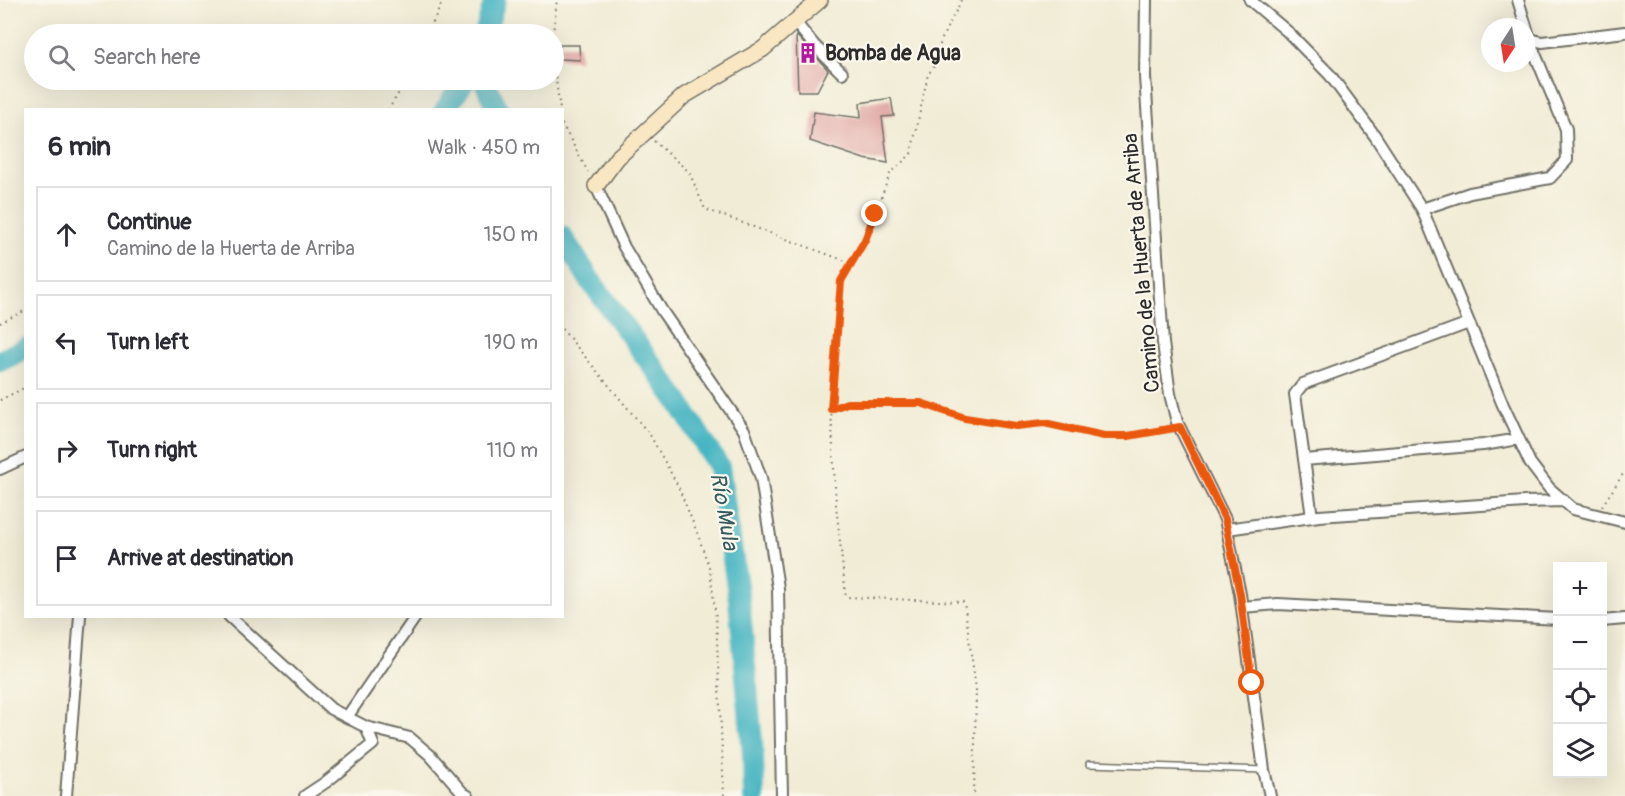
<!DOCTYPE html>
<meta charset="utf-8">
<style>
:root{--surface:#fff;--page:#f7f7f7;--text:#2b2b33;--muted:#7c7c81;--line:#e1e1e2}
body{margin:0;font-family:Pangolin,sans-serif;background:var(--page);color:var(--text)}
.controls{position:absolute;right:18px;bottom:18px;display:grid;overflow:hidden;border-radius:0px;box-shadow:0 6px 24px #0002}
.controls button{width:54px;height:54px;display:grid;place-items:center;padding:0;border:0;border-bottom:2px solid var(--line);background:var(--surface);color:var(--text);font:30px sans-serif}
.compass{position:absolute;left:1481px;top:18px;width:54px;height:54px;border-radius:50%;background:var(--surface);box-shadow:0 6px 24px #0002;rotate:192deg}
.stop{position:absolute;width:18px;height:18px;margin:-14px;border:4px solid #ea580c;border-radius:50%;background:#fff}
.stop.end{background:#ea580c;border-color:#fff;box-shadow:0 2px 6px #0008}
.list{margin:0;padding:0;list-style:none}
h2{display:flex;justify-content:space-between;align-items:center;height:78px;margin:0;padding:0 24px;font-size:26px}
h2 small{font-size:20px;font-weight:400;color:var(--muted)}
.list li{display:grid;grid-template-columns:39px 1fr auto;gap:18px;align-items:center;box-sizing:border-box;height:96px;margin:0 12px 12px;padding:0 12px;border:2px solid var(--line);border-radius:0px}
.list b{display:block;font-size:22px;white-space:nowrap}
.list p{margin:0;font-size:20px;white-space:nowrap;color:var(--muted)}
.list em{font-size:20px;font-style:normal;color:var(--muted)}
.icon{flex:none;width:33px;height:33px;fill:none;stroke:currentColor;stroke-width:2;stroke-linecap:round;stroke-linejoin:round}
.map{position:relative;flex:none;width:1625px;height:796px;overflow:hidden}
.search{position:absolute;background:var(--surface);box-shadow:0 6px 24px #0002;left:24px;top:24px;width:540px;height:66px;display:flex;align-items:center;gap:15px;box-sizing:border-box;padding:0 21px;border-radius:33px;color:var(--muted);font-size:22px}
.panel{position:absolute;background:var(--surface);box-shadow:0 6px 24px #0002;left:24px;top:108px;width:540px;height:510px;border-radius:0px}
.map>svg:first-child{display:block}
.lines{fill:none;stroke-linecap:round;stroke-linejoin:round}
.river{stroke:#47b5c2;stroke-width:22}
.building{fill:#e0a6a3}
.service-casing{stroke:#706f66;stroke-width:8}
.minor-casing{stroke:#706f66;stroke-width:14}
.secondary-casing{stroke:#706f66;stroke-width:18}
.path{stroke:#706f66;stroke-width:2;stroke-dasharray:1.5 4.5;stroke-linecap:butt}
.service{stroke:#fff;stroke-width:5}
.minor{stroke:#fff;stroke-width:10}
.secondary{stroke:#f9e7c3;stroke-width:15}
.route{stroke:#ea580c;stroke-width:8}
.labels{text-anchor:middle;stroke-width:4.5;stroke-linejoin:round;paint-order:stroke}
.poi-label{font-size:21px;font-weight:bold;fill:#2b2b2b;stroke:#fbf7ec;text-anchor:start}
.street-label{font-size:21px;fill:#2b2b2b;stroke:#fbf7ec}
.water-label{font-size:22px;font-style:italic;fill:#355b60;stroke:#fbf7ec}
</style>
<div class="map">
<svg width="1625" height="796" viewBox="0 0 1625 796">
<rect width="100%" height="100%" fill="#fbf7ec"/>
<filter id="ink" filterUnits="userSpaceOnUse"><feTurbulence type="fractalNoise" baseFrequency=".0167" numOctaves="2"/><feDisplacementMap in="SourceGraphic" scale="12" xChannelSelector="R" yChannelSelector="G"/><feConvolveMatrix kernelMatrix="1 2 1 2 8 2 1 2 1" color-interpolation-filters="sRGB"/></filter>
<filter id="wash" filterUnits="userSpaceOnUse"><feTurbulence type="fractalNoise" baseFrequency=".008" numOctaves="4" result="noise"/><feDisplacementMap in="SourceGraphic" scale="24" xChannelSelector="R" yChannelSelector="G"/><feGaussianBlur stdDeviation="1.35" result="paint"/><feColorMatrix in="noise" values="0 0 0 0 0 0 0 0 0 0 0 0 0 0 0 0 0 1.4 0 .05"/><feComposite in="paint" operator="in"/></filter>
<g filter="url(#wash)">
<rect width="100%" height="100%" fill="#f1ecd5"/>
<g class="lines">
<path class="river" d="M485,34L495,0
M484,80L498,110
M445,110L465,80
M562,237L590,280L676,398L719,467L739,599L753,754L754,796
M0,361L26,348"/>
</g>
<g id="blocks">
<path class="building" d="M796,35L828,70L817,91H798Z
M560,45H579L580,60L559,59Z
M891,98L894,116L882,117L888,163L864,159L810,141L814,112L861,118L860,103Z"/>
</g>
</g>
<g filter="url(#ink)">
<use href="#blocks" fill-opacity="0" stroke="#706f66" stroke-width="1.5"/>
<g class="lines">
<g class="service-casing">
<path id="service" d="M1089,764L1264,770"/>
</g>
<g class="minor-casing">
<path id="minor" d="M1146,0L1145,77L1163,343L1170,394L1177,422L1225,519L1240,594L1264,770L1270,796
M1250,0L1288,32L1330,75L1375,136L1422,209L1503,405L1530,463L1549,488L1573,509L1625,522
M795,22L814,45L842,73
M1530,39L1542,42L1625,32
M596,186L624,247L662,311L744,430L761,478L778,588L782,796
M1422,209L1470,193L1550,178L1567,160L1566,129L1533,49L1518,0
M1304,460L1483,445L1519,439
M0,469L26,457
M1312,517L1295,394L1303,384L1469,323
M1227,529L1319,516L1525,502L1564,501
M1242,607L1278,604L1558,619
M229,616L331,709L366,727L410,738L430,755L463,793L468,796
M1602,621L1625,619
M347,717L416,616
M66,796L80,616
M305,796L326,782L373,744L366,727"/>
</g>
<g class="secondary-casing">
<path id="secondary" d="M596,186L617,158L684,96L763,49L820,0"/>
</g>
<path class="path" d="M961,0C956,14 947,25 942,39C936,53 940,62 928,74L911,154L890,174L865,240L841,281L831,409L836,505L846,597L964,602L976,689L974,796
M428,34L443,0
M553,34L557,0
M554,65L560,110
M388,110L407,80
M562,124L588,172
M654,141L689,172L705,209L851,263
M0,323L26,310
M562,329L650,435L678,486L698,535L710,570L716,618L724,796
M0,400L26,387
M831,409L847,403H921L965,418L1016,426L1044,423L1104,436H1128L1167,430
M1602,506L1625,471"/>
<use href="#service" class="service"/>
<use href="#minor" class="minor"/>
<use href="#secondary" class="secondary"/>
</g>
</g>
<g class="lines" filter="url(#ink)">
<path class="route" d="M875,214L865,240L841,281L831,409L847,403H921L965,418L1016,426L1044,423L1104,436H1128L1180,427L1225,519L1240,594L1252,683"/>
</g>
<defs>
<g id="building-bare" transform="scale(1.62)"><path d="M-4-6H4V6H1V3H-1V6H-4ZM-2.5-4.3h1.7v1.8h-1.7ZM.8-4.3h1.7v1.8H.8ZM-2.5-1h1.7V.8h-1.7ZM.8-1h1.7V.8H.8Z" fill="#b5179e" stroke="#fbf7ec" stroke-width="2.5" paint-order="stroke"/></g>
</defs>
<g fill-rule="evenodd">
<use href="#building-bare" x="808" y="53"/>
</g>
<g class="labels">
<g class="poi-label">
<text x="825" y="60">Bomba de Agua</text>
</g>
<g class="street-label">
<text transform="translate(1141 263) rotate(-95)" y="7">Camino de la Huerta de Arriba</text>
</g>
<g class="water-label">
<text transform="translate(725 511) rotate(80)" y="8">Río Mula</text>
</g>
</g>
</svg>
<div class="controls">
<button>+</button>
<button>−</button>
<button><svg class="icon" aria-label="locate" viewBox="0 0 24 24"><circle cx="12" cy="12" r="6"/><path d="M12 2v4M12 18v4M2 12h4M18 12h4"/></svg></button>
<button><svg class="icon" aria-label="layers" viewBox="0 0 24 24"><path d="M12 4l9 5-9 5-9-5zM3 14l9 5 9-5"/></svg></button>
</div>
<svg class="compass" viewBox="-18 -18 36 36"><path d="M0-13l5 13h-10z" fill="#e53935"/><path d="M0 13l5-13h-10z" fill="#7c7c81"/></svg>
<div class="stop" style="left:1252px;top:683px"></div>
<div class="stop end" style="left:875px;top:214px"></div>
<div class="search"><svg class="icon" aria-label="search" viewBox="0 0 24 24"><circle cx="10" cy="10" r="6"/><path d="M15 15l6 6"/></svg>Search here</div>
<section class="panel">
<h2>6 min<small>Walk · 450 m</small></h2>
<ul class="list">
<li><svg class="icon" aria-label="ahead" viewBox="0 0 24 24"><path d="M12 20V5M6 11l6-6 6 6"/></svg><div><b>Continue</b><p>Camino de la Huerta de Arriba</p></div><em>150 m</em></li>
<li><svg class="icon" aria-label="left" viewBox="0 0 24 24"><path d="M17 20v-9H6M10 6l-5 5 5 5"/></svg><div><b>Turn left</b></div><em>190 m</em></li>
<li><svg class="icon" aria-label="right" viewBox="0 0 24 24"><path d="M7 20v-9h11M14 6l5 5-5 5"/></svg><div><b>Turn right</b></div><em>110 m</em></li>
<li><svg class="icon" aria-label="arrive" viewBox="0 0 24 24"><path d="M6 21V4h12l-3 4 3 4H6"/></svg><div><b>Arrive at destination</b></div></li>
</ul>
</section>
</div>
